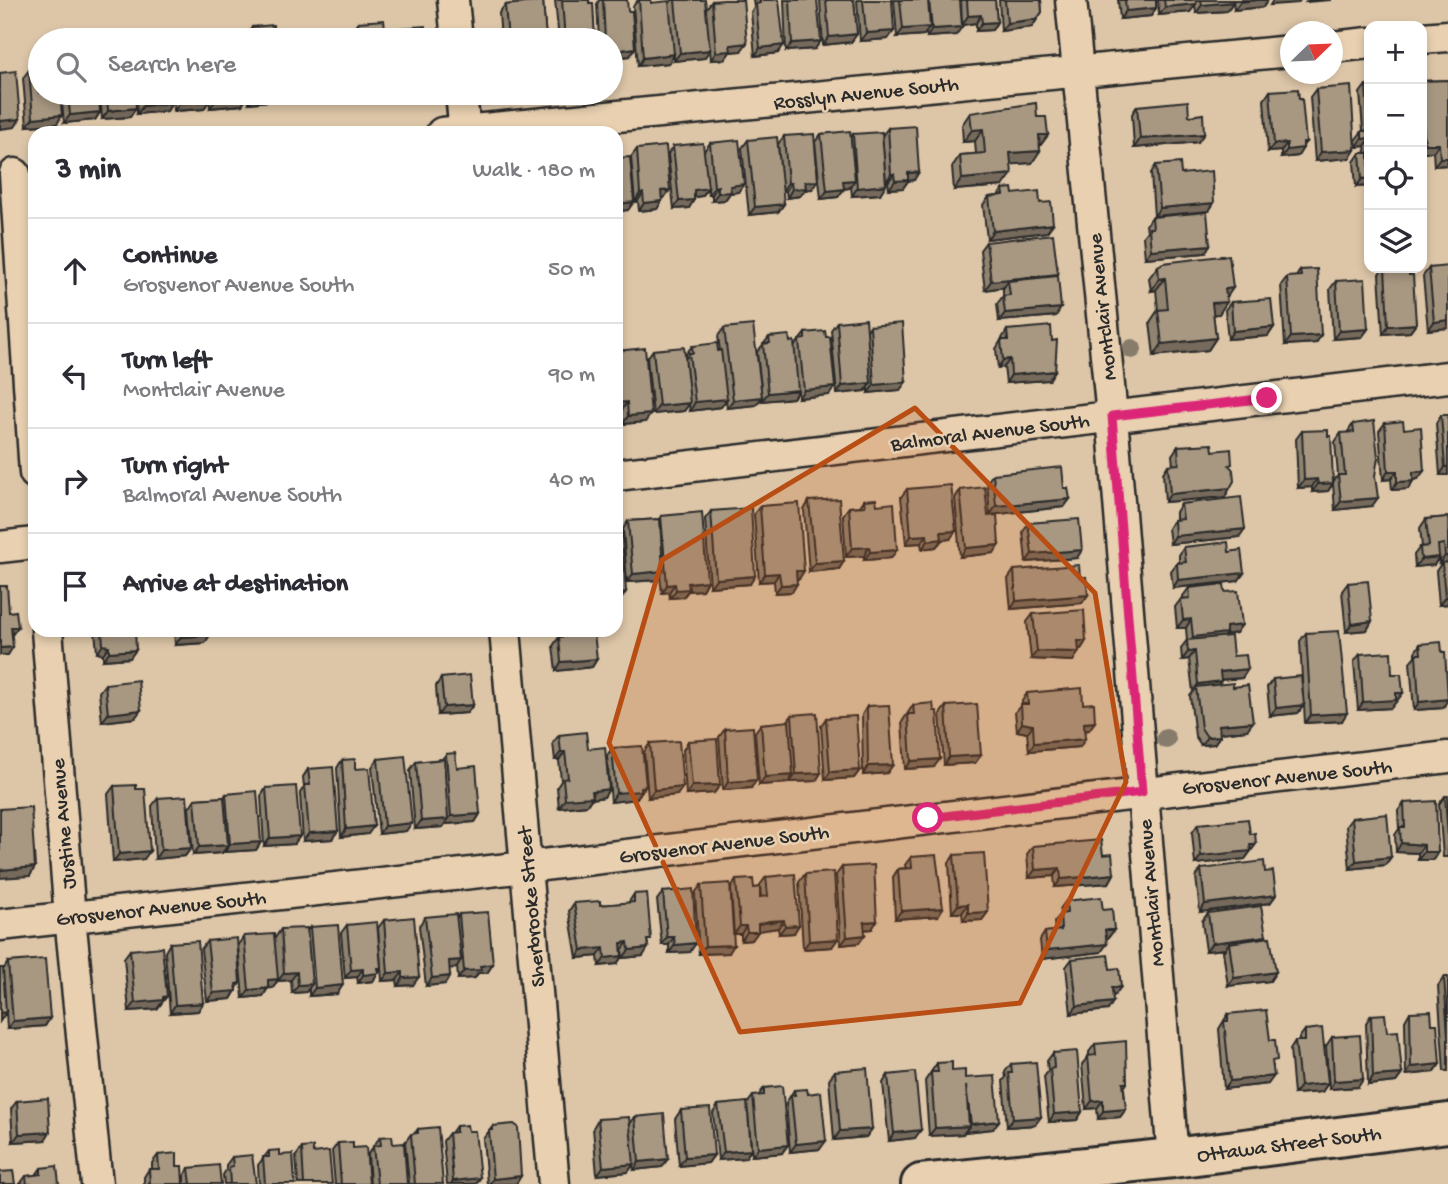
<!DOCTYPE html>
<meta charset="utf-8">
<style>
:root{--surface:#fff;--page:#f2f2f3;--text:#2b2b33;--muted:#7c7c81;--line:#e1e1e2}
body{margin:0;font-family:"Gochi Hand",sans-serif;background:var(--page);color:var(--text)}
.controls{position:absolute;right:21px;top:21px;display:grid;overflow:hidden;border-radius:14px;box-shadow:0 4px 10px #0003}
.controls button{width:63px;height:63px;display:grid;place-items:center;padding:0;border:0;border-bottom:2px solid var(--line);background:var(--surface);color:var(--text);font:35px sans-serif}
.compass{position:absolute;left:1280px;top:21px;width:63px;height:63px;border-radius:50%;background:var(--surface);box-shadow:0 4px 10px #0003;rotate:67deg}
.stop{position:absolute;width:21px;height:21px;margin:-16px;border:5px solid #db2777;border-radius:50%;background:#fff}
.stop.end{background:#db2777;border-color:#fff;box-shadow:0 2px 7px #0008}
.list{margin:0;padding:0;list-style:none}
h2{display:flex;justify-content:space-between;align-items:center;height:91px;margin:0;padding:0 28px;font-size:30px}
h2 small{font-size:23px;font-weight:400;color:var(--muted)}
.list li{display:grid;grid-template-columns:46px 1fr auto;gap:21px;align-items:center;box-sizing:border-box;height:105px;padding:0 28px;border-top:2px solid var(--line)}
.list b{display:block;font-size:26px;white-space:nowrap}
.list p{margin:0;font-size:23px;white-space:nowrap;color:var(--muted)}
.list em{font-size:23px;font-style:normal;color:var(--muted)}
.icon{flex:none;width:38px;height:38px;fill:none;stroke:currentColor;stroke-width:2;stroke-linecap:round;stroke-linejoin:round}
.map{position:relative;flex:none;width:1448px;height:1184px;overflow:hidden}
.search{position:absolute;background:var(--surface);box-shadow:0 4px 10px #0003;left:28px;top:28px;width:595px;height:77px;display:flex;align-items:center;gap:18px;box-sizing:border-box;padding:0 24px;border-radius:38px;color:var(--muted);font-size:26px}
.panel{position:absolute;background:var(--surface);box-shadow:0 4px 10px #0003;left:28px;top:126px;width:595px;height:511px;border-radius:21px}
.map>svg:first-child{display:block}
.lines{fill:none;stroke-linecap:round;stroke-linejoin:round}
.street-casing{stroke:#2b2b2b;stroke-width:35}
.secondary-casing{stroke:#2b2b2b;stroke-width:44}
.street{stroke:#e8d0b0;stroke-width:30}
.secondary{stroke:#e8d0b0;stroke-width:38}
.tree{fill:#877b6c}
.wall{fill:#908370;stroke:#2b2b2b;stroke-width:2}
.shaded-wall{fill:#766a5b;stroke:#2b2b2b;stroke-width:2}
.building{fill:#a89882;stroke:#2b2b2b;stroke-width:2}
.route{stroke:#db2777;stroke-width:9}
.marked{fill:#b94e14;fill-opacity:0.2;stroke:#b94e14;stroke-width:5;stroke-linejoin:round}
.labels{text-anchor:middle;stroke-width:5;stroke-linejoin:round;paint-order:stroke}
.street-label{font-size:21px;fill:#2b2b2b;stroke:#e8d0b0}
</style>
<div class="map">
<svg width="1448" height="1184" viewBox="0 0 1448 1184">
<rect width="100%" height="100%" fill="#ddc6a8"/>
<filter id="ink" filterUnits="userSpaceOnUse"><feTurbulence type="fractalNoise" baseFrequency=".0143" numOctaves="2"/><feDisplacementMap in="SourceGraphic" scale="14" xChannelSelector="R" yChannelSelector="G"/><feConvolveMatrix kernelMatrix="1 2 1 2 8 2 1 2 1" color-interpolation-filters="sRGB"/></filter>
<g filter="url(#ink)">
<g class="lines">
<g class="street-casing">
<path id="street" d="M453,0L457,40
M1071,0L1112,416L1173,1158
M1422,38L1448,36
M1332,47L1369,43
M461,93L465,133
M442,133L1290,51
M15,174L35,473
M616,475L1448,377
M0,547L35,543
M47,630L70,917L97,1184
M505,630L554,1184
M0,925L526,867L1448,757"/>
</g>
<g class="secondary-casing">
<path id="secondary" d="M921,1184L1173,1158L1448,1123"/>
</g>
<use href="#street" class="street"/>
<use href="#secondary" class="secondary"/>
</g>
<g class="tree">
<circle cx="1132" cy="349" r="10"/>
<circle cx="1166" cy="739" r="10"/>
</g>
<path class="wall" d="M528,0H543L546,40H501L499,13L505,5L528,3Z
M555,0H589L595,40H559Z
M599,0H603L628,11L630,56L622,57L616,68L611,40H599L597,4Z
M638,0H651V3L669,4L672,0H705L706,9L712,1L741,51L730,52L725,59L711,60L710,50L704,58L674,61V55L669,63L638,66L633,6Z
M753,0H779L778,53L755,56L751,12L754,7Z
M784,0H817L815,49L786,51Z
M820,0H854L857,34L851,42L823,45Z
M857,0H892L888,39L860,41Z
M894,0H960L962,24L961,0H995L997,22L992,30L976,31V23L962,25L956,35L927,37L926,32L924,35L897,37Z
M999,0H1041L1042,12L1032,27L1001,31Z
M1118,0H1156V8L1151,16L1120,19Z
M1158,0H1233V2L1227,11L1196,13L1195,5L1190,12L1159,15Z
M1233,0H1268L1263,7L1234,10Z
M358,22L390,40H354L353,30Z
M252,27L274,40H247V35Z
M399,28L426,40H394L393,36Z
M29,70L57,124L27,126L23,78Z
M1448,80V165L1434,166L1433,152H1422V81Z
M1366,85H1369V186L1356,187L1354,162L1360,153H1366L1365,146L1357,147L1356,139L1363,130L1360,93Z
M1316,89L1350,158L1315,161L1310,97Z
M1270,91L1303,145L1298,156L1281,158V151L1268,152L1264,100Z
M61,93H99L100,112L95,120L64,123Z
M100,93H135L136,108L130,117L102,119Z
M136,93H172L167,111L137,114Z
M173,93H209L204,109L174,111Z
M209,93H247L242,105L210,108Z
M248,93H284L278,100L249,103Z
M285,93H319L315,97L286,100Z
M1137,106L1189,116L1198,142L1134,148L1132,114Z
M970,113L1037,117L1048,135L1040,146L1032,163L1011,164L1003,186L954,190L952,167L960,155L976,154L975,141L963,142L962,125Z
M888,128L914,180L908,181L903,188L889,189L888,182H886L882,136Z
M821,134L851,137L853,134L880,194L852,196L851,186L849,188L844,189L838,197L821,199L815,142Z
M784,136L812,189L805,190L800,196L787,198L786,191H782L784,204L778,212L749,215L742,148L748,140L782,191L778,144Z
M710,143L738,192L730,193L725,200L712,201V195H709L708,189L702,196L694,197L689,208L674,209L668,154L673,146L704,151Z
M637,149L664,198L662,199L657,209L639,211L638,201L635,202L631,157Z
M1156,165L1181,174L1209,211L1154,216L1151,173Z
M1003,189L1013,194L1040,203L1047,232L987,239L983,205L989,197L998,196Z
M1152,217L1205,253L1145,258L1143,236L1147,231L1146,225Z
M986,242L1058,274L1056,277V316L999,321L997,304L1003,296V289L1004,287L985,290L980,250Z
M1158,266L1226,297L1219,314H1213L1216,338L1208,350L1154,356L1150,322L1158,310L1156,290L1151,291L1149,278Z
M1383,268H1400L1409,275L1416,324L1410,332L1383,334L1379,274Z
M1429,268L1448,328L1428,330L1423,276Z
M1300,270L1321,335L1316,343L1285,345L1281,285L1287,277H1296Z
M1336,281L1368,329L1362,337L1333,339L1330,289Z
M1231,302L1274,327L1268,336L1228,339L1225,310Z
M837,322L867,330L870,326L900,390L868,393V388L865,391L837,394L831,330Z
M724,328L761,387L757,352L769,337L790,342L794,347L805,333L829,395L798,398V391L793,398L762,401V397L756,405L727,408L726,400L721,407L690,411L689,404L684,411L653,414L647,358L653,350L685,359L687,357L686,354L692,346L720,351L718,336Z
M1007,330L1049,380L1006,383L1004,367L998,368L996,349Z
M616,351L645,422L623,424Z
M1441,415H1448V475H1440L1436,423Z
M1385,423L1404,429L1418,479L1413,480V481L1408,489L1392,490L1391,479L1383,480L1379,431Z
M1353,424L1372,506L1335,510L1333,484L1328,491L1312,492V487L1298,488L1296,439L1302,431L1333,482L1338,475L1335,442L1341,433H1347Z
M1178,446L1213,451L1230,467V488L1225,497L1165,502L1163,473L1168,465H1173L1172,455Z
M993,474L1064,488L1070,499L1064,507L990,515L987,482Z
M907,489L950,539L942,540L936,547L922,549L921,543L906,544L901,497Z
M960,490L988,516L994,553L960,557L955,498Z
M864,500L891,558L864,560V556L846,557L843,515L849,507L860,506Z
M809,501L844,561L839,569L809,572L804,510Z
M1181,504L1239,537L1170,544L1168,528L1174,520H1176V512Z
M760,506L799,579H797L792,592L775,593L774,581L759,582L754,514Z
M711,511L750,584L710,587L705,519Z
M661,516L707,581L702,590L688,591L683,597L670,598L669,592L662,593L660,576L658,580L627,582L623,529L628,521L659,519Z
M1448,517V604L1439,605L1436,571L1441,564H1439V558L1434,565L1415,567L1414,555L1420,547H1422L1420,528L1426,519Z
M1028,523L1077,558L1026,562L1023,532Z
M1184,547L1229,552L1244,573L1238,581L1173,588L1171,571L1177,563H1179V555Z
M1014,570L1080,578L1088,595L1082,603L1011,609L1008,579Z
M1348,583L1372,621L1367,630L1346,632L1342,591Z
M1189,588L1225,592L1236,633L1225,635L1224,636L1233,656L1248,669L1242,678L1221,680L1218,685L1247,730L1219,733L1220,736L1214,744L1201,745L1195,736L1190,696L1193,692L1189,659L1182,660L1181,648L1187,640L1186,628H1177L1175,607L1181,599H1183V596Z
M1033,614L1086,641L1081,649H1079L1073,661L1031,659L1027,622Z
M95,630H135L130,658L103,660V654L97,653Z
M174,630H210L205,643L175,645Z
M1306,633L1342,721L1305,723L1304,705L1298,713L1270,716L1267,687L1273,679L1303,697L1300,641Z
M559,637L597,659L592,667L556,671L553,646Z
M1420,644L1443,708L1414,710L1410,662L1415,656V652Z
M1360,654L1392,674L1403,693L1391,708L1358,710L1354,662Z
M441,678L473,705L467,713L438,715L436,686Z
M105,684L135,718L102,722L99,692Z
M1027,693L1083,704L1089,730L1085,731L1080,747L1029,751L1027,733L1017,731L1015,712L1022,704V701Z
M913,705L934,767L905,769L902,722Z
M867,706L887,773L863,775L862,715Z
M946,706L981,755L975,763L944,765L940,714Z
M792,715L816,781L790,782V779L788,783L759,785L755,732L761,724L787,722Z
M826,718L860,770L854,778L825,780L821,726Z
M725,729L751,788L723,790L719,737Z
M559,735L588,749L609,789L604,797L591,799L587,805L559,808L557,787L561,781L559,760H555L553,743Z
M688,741L720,785L714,793L686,795L683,750Z
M650,743L677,795L648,798L644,752Z
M612,748L640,794L636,799L611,802L607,756Z
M446,754L457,768L480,814L475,822L445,824L443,827L415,829L410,770L416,762L442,759Z
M378,759L406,831L379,834L372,767Z
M342,760L355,769L368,834L341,837L337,768Z
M308,769L332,839L303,841L300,793L304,787L303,777Z
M114,786L144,859L113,862L108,794Z
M266,788L300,836L294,844L264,846L261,796Z
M226,794L261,842L256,850L225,852L224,850L222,853L193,855L189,808L195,799L224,797Z
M1445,796H1448V857H1443L1439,804Z
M158,798L191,848L185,856L155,859L152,806Z
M1404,803L1433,860H1418V853L1396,852L1395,835L1399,829L1398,811Z
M1352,818L1391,857L1385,865L1350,869L1346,826Z
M1198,824L1250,834L1256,844L1245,859L1195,864L1192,833Z
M1033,846L1103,855L1114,874L1109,883L1055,887L1054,876L1029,878L1027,854Z
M954,855L988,912L982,920L963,921L962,913H952L949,863Z
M911,857L938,916L895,919L893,877L898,869L906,868L905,865Z
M842,867L872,929L864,930L859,943L841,945L836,875Z
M1201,869L1276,895L1270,903L1200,912L1196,877Z
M805,874L832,947L803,949L799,882Z
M766,877L794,933L779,934L778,928L763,929L758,930L752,940L741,941V934H734L731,888L736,880L754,888L761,897L760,885Z
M701,885L729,953L699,954L695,893Z
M663,892L690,952L669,953V945H662L657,900Z
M634,894L648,944L643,956L623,958L622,950V956L617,964L599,966L598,956L577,958L569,911L574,903L600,905L628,903Z
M1066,901L1103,910L1114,930L1108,938H1106L1101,952L1042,959L1040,940L1045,932L1055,931L1054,922L1061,914L1060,909Z
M1208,913L1264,938L1270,981L1228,986L1223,951L1225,949L1206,951L1202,921Z
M459,914L493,964L487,973H478L475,978L458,979L457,966L456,968L450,969L445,984L426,986L419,926L425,917H457Z
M384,920L413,985L398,986L397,980L382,981L381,968L373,981L358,983L357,977L345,978L341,933L347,925L381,967L378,928Z
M310,927L337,994L309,996V988L306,992L292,993L291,980L278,981V980L273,988H268L263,996L243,998L238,945L244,936L275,938L281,929L307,931Z
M207,941L237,989L231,999L207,1001L201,949Z
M170,943L203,1003L198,1011L170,1013L165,952Z
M130,950L167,996L157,1009L129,1011L124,958Z
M1072,959L1115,995L1113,996L1108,1010L1071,1014L1066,967Z
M8,962L50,1018L45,1026L7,1029L6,1012L0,1021L3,970Z
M1444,977H1448V1071H1444L1438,986Z
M1410,1012L1432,1024L1440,1064L1434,1072L1406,1075L1405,1021Z
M1228,1014L1273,1066L1268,1084L1224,1089L1219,1029Z
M1371,1015L1387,1032L1402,1074L1396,1082L1368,1085L1366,1023Z
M1305,1030L1328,1083L1322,1092L1294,1094L1290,1049L1295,1041H1299V1038Z
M1332,1037L1363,1079L1358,1087L1329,1089L1326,1046Z
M1095,1044L1127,1083L1124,1088L1126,1109L1120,1117L1098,1119L1097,1108L1086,1109L1082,1064L1089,1056V1052Z
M1053,1053L1082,1112L1077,1120L1049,1122L1044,1077L1048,1071L1047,1061Z
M937,1063L965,1078L993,1129L965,1132V1131L963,1134L929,1136L925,1081Z
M1011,1064L1035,1125L1007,1127L1003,1081L1006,1077L1005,1072Z
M835,1071L872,1129L866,1137L834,1140L829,1079Z
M888,1075L915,1138L889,1141L883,1083Z
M764,1088L782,1153L752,1156L748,1112L751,1150L745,1158L718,1160L713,1113L718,1105L747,1104L753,1096H758Z
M794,1090L808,1094L820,1149L790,1152L786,1103Z
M17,1101L45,1140L13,1142L11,1109Z
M681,1110L714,1155L708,1163L679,1166L675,1119Z
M635,1117L662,1167L634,1170L633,1165L628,1172L597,1175L593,1128L598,1119L630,1124Z
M456,1126L468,1131L480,1178L476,1184H447L443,1141L449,1133H451Z
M493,1126L516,1184H487L483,1139Z
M418,1129L443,1184H409L405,1142L411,1134H414Z
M380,1137L393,1144L407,1184H370L368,1154Z
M338,1143L353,1148L369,1184H335L332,1151Z
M302,1148L313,1153L332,1184H298L296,1156Z
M269,1151L280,1155L295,1184H259L258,1165Z
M158,1155L183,1184H144V1177L149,1169H152V1163Z
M232,1157L256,1184H224L223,1175L226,1170V1165Z
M41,1168L59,1184H18H20L26,1176L36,1175Z
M189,1168L221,1184H184V1176Z"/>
<path class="shaded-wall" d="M1258,0H1268L1263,7L1234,10L1240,2Z
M1273,0H1300L1298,3L1270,5Z
M1308,0H1331L1306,2Z
M1233,2L1227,11L1196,13L1202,5Z
M1196,4L1190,12L1159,15L1165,7Z
M1156,8L1151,16L1120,19L1126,11Z
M981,15L976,23L962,25L968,16Z
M1037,19L1032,27L1001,31L1007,23Z
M997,22L992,30L976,31L982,23Z
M930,27L924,35L897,37L903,29Z
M962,27L956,35L927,37L932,29Z
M894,31L888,39L860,41L866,33Z
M857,34L851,42L823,45L829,37Z
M821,41L815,49L786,51L792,43Z
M747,43L741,51L730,52L725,59L711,60L716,52L730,45Z
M784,45L778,53L755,56L760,48Z
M635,48L630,56L615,58L621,50Z
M710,50L704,58L674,61L680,53Z
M674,54L669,63L638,66L643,58Z
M622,60L616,68H611V61Z
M277,93H284L278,100L249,103L254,95Z
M291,93H319L315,97L286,100Z
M325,93H354L352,95L322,98Z
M248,97L242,105L210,108L216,100Z
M209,101L204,109L174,111L180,103Z
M172,103L167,111L137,114L143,106Z
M136,108L130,117L102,119L108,111Z
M100,112L95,120L64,123L70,115Z
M62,115L57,124L27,126L33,118Z
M20,119L15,127L0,129V121Z
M983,129L975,141L963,142L972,130Z
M1204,134L1198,142L1134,148L1140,139Z
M1039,135H1048L1039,147Z
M1369,138V140L1365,146L1357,147L1362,139Z
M1303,142H1306L1301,148H1303L1298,156L1281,158L1287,150Z
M1287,143L1281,151L1268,152L1274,144Z
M1425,144H1439L1433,152H1422V149Z
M1355,150L1350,158L1315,161L1321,152Z
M1040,151L1032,163L1002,165L1010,153Z
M1440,158H1448L1447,165L1434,166Z
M919,172L914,180L908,181L903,188L889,189L895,181L908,173Z
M891,174H894L888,182H886Z
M1012,174L1003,186L954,190L962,179Z
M1369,178V186L1356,187L1362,179Z
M855,180L849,188L838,189L843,181Z
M818,181L812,189L805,190L800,196L787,198L792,189L805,182Z
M788,183H791L786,191H782Z
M744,184L738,192L730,193L725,200L712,201L718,193L730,186Z
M886,185L880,194L852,196L857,188Z
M718,186L712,195H709L714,187Z
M708,188L702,196L688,198L694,190Z
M844,189L838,197L821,199L827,191Z
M670,190L664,198L656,199L661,191Z
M640,193H643L638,201L635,202Z
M694,200L689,208L674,209L679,201Z
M662,201L657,209L639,211L644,203Z
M634,202L628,210L616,212V204Z
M1214,203L1209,211L1154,216L1160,208Z
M784,204L778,212L749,215L755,207Z
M1053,224L1047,232L987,239L993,231Z
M1210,245L1205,253L1145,258L1151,250Z
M1058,274L1052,282L1008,281L1004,287L985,290L991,281Z
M1165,278L1156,290L1151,291L1159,279Z
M1233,288L1225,300V289Z
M1227,302L1219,314L1204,315L1212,303Z
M1061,308L1056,316L999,321L1005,313Z
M1448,320V328L1428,330L1434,322Z
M1416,324L1410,332L1383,334L1388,326Z
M1274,327L1268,336L1228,339L1233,331Z
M1368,329L1362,337L1333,339L1339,331Z
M1321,335L1316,343L1285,345L1291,337Z
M1216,338L1208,350L1154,356L1162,344Z
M1010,359L1004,367L998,368L1003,360Z
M1055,371L1049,380L1006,383L1011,375Z
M906,382L900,390L868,393L874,385Z
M871,383L865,391L837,394L842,386Z
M835,387L829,395L798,398L804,390Z
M798,390L793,398L762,401L768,393Z
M762,397L756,405L727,408L733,400Z
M727,399L721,407L690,411L695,402Z
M627,402L622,410L616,411V403Z
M690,403L684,411L653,414L659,406Z
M651,414L645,422L623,424L628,416Z
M1445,467H1448V475H1440Z
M1388,471H1397L1391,479L1383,480Z
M1424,471L1418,479L1407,480L1413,472Z
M1317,479L1312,487L1298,488L1304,480Z
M1413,481L1408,489L1392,490L1397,482Z
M1333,483L1328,491L1312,492L1318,484Z
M1230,488L1225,497L1165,502L1170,494Z
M1378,498L1372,506L1335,510L1341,501Z
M1070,499L1064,507L990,515L996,506Z
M1245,529L1239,537L1170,544L1175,536Z
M956,531L950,539L942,540L936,547L922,549L928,541L941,532Z
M927,535L921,543L906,544L911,536Z
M999,545L994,553L960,557L966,548Z
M869,547L864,556L846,557L852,548Z
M897,550L891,558L864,560L870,552Z
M1082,550L1077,558L1026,562L1032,554Z
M1445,556H1448V563L1439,564Z
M1439,557L1434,565L1415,567L1421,559Z
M844,561L839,569L809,572L815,563Z
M663,571L658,580L627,582L633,574Z
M796,571H804L799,579H791Z
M779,573L774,581L759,582L765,574Z
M1244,573L1238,581L1173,588L1178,580Z
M755,576L750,584L710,587L716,579Z
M707,581L702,590L688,591L683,597L670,598L676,590L688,583Z
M675,584L669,592L662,593L667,585Z
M797,584L792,592L775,593L781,585Z
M626,592L620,601H616V593Z
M1088,595L1082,603L1011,609L1016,601Z
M1445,597H1448V604L1439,605Z
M1191,619L1186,628H1177L1183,620Z
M1372,621L1367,630L1346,632L1352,624Z
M1242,625L1236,633L1225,635L1221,641L1187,645L1193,637L1226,627Z
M11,627H18L12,635Z
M210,635L205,643L175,645L181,637Z
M1078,641H1086L1081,649L1072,650Z
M103,645L109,646L103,654L97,653Z
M13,647L8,655H0V648Z
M136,650L130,658L103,660L109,652Z
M1037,651L1079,652L1073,661L1031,659Z
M1195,651L1189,659L1182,660L1188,652Z
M597,659L592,667L556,671L561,662Z
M1248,669L1242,678L1214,680L1220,672Z
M1221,681L1215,689L1196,687L1193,692L1198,684Z
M1396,693H1403L1391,708L1358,710L1363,702Z
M1448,699L1443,708L1414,710L1419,702Z
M473,705L467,713L438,715L444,707Z
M1304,705L1298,713L1270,716L1276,708Z
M141,710L135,718L102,722L108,714Z
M1347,713L1342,721L1305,723L1311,715Z
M1095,722L1089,730L1078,731L1084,723Z
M1253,722L1247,730L1213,734L1219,725Z
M1022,723L1033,725L1027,733L1017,731Z
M1220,736L1214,744L1201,745L1207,737Z
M1085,739L1080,747L1029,751L1034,743Z
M561,752H565L559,760H555Z
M981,755L975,763L944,765L949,757Z
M940,759L934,767L905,769L911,761Z
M893,765L887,773L863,775L868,766Z
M860,770L854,778L825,780L830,772Z
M821,773L816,781L790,782L796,774Z
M793,775L788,783L759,785L765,777Z
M757,780L751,788L723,790L728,782Z
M720,785L714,793L686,795L692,786Z
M646,786L636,799L611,802L616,793Z
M683,787L677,795L648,798L654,790Z
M609,789L604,797L591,799L587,805L559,808L565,799L592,791Z
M480,814L475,822L445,824L451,816Z
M448,819L443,827L415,829L421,821Z
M412,823L406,831L379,834L384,826Z
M374,826L368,834L341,837L346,829Z
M338,831L332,839L303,841L309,833Z
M300,836L294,844L264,846L270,838Z
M261,842L256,850L225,852L230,844Z
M1401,843L1424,845L1418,853L1396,852Z
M1256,844L1245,859L1195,864L1201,856Z
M228,845L222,853L193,855L199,847Z
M191,848L185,856L155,859L161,850Z
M150,851L144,859L113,862L119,854Z
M1424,852H1438L1433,860H1418Z
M1391,857L1385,865L1350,869L1356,861Z
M35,867L30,876L0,878V870Z
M1060,868L1054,876L1029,878L1035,870Z
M1114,874L1109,883L1055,887L1061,879Z
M1276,895L1270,903L1200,912L1205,904Z
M968,904L962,913H952L958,905Z
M943,908L938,916L895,919L901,911Z
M988,912L982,920L963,921L968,913Z
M784,920L778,928L752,932L758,924Z
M877,921L872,929L858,930L864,922Z
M799,925L794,933L779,934L785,926Z
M740,926H746L741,934H734Z
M1105,930H1114L1108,938L1100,939Z
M747,932H758L752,940L741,941Z
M865,935L859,943L841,945L847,937Z
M1266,936L1260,944L1229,943L1225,949L1206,951L1212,943Z
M667,937H674L669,945H662Z
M838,939L832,947L803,949L809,941Z
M628,942L622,950L615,951L621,943Z
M696,943L690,952L669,953L675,945Z
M1107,944L1101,952L1042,959L1047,950Z
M734,945L729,953L699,954L705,946Z
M604,948L598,956L577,958L582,950Z
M648,948L643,956L623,958L629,950Z
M622,956L617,964L599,966L605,958Z
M461,960L456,968L443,969L449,961Z
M493,964L487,973H478L475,978L458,979L464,971L480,966Z
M378,968H381L373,981L358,983L363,975Z
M363,969L357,977L345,978L351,970Z
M297,972L291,980L278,981L284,973Z
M403,972L397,980L382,981L388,973Z
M1276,972L1270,981L1228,986L1234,978Z
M450,976L445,984L426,986L432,978Z
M419,977L413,985L398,986L403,978Z
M278,979L273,988L262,989L268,980Z
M240,983L231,999L207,1001L213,993L236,984Z
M312,984L306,992L292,993L298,985Z
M343,985L337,994L309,996L315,988Z
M1121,987L1115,995L1106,997L1112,988Z
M268,988L263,996L243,998L249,990Z
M167,996L157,1009L129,1011L135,1003Z
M1113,1002L1108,1010L1071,1014L1077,1006Z
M203,1003L198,1011L170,1013L175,1005Z
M6,1012L0,1021V1013Z
M50,1018L45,1026L7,1029L13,1021Z
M1440,1064L1434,1072L1406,1075L1411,1067Z
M1402,1074L1396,1082L1368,1085L1373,1076Z
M1274,1076L1268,1084L1224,1089L1230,1081Z
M1363,1079L1358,1087L1329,1089L1334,1081Z
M1328,1083L1322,1092L1294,1094L1300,1086Z
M1103,1100L1097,1108L1086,1109L1092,1101Z
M1126,1109L1120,1117L1098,1119L1103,1111Z
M1082,1112L1077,1120L1049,1122L1054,1114Z
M1041,1117L1035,1125L1007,1127L1013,1119Z
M999,1121L993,1129L965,1132L971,1124Z
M969,1126L963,1134L929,1136L935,1128Z
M872,1129L866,1137L834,1140L840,1131Z
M921,1130L915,1138L889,1141L894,1133Z
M50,1132L45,1140L13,1142L19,1134Z
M826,1141L820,1149L790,1152L796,1144Z
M788,1145L782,1153L752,1156L758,1148Z
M751,1150L745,1158L718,1160L724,1152Z
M714,1155L708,1163L679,1166L685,1157Z
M668,1159L662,1167L634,1170L639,1162Z
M634,1164L628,1172L597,1175L603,1167Z
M521,1176L516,1184H489L493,1179Z
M480,1178L476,1184H451L453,1181Z"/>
<path class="building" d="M535,0H543L546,40H508L505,5L535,2Z
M562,0H589V3H593L595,40H565Z
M603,0H627L628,11H632L635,48L621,50L622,60L611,61V40H605Z
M639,0H651V3L669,1L674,54L643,58Z
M675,0H705L710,50L680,53Z
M724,0H743L747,43L730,45L731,51L716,52L712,1Z
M760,0H779L784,45L760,48L756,4L760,3Z
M790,0H817L821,41L792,43Z
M826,0H854L857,34L829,37Z
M863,0H892L894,31L866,33Z
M900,0H928L930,27L903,29Z
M929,0H960L962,27L932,29Z
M967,0H995L997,22L982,23L981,15L968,16Z
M1005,0H1041L1042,12L1037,19L1007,23Z
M1125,0H1156V8L1126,11Z
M1164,0H1196V4L1165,7Z
M1201,0H1233V2L1202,5Z
M384,20L386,37H390V40H360L358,22Z
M273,25L274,40H253L252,27Z
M425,26L426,40H400L399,28Z
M241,33L242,40H219L218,35Z
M311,36V40H292V38Z
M40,69V93H60L62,115L33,118L29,70Z
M16,71L20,119L0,121V73Z
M1448,80V158H1440L1439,144H1425L1422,111V81Z
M1366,85H1369V138L1362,139V131L1369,130Z
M1351,86L1355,150L1321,152L1316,89Z
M1298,89L1299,99H1302L1306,142H1303V148L1287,150V143L1274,144L1270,91Z
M68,93H99L100,112L70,115Z
M107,93H135L136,108L108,111Z
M142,93H172V103L143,106Z
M179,93H209V101L180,103Z
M215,93H247L248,97L216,100Z
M254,93H277L254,95Z
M1188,101L1189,116L1203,114L1204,134L1140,139L1137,106Z
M1036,103L1037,117H1046L1048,135H1039L1040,151L1010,153L1012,174L962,179L960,155L985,153L983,129L972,130L970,113Z
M916,126L919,172L908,173V180L895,181L894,174H891L888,128Z
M850,131L855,180L843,181L844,189L827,191L821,134Z
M882,132L886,185L857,188L853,134Z
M814,134L818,181L805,182L806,188L792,189L791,183H788L784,136Z
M777,137L784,204L755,207L748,140Z
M739,140L744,184L730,186L731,192L718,193V186L714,187L710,143Z
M703,143L708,188L694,190V200L679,201L673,146Z
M666,146L670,190L661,191L662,201L644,203L643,193H640L637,149Z
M1360,153H1369V178L1362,179Z
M630,157L634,202L616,204V158Z
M1180,163L1181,174L1212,171L1214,203L1160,208L1156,165Z
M1012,188L1013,194L1039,191L1040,203L1051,202L1053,224L993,231L989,197L1004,195L1003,189Z
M1207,212L1210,245L1151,250L1149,228H1153L1152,217Z
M1053,234L1058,274L991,281L986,242Z
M1229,255L1233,288L1225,289L1227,302L1212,303L1216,338L1162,344L1158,310L1168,309L1165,278L1159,279L1158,266L1163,263Z
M1448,266V320L1434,322L1429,268Z
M1385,268H1409V275H1413L1416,324L1388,326Z
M1317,269L1321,335L1291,337L1287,277L1301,276L1300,270Z
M1058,276L1061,308L1005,313L1003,296L1010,295L1008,281Z
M1365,279L1368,329L1339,331L1336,281Z
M1271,299L1274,327L1233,331L1231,302Z
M866,319L871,383L842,386L837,322Z
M902,323L906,382L874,385L870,326Z
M753,325L762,397L733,400L724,328Z
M1051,326L1052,341L1057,340L1055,371L1011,375L1010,359L1003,360L1001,340H1008L1007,330Z
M825,331L826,337H830L835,387L804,390L799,340L805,339V333Z
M789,335L790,342L794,341L798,390L768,393L763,344L770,343L769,337Z
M717,343L718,351L721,350L727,399L695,402L689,353H693L692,346Z
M684,347L690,403L659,406L653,350Z
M645,348L651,414L628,416L627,402L616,403V351Z
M1441,415H1448V467H1445Z
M1374,421L1378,457L1375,476L1378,498L1341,501L1338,475H1345L1341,433L1354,432L1353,424Z
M1403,421L1404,429L1421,427L1424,471L1413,472V481L1397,482V471H1388L1385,423Z
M1328,430V436H1331L1333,483L1318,484L1317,479L1304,480L1302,431Z
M1212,444L1213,451L1231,449L1232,464L1229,465L1233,470L1234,481L1230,488L1170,494L1168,465L1179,464L1178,446Z
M1062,467L1064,488H1068L1070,499L996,506L993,474Z
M951,485L956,531L941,532L942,539L928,541L927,535L911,536L907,489Z
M985,487L988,516L997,515L999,545L966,548L960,490Z
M1241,497L1245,529L1175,536L1174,520L1183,519L1181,504Z
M839,499L844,561L815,563L809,501Z
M876,499L877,505L894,503L897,550L870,552L869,547L852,548L849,507L865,506L864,500Z
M799,503L804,571H796L797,584L781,585L779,573L765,574L760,506Z
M751,508L755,576L716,579L711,511Z
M702,512L707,581L688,583L689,589L676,590L675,584L667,585L661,516Z
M1448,517V556H1445L1444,544L1438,545L1439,557L1421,559L1420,547L1429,546L1426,519Z
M660,519L663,571L633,574L628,521Z
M1079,519L1082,550L1032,554L1028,523Z
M616,523H621L626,592L616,593Z
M1228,542L1229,552L1241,550L1244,573L1178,580L1177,563L1186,562L1184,547Z
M1448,562V597H1445L1442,563Z
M1079,565L1080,578L1086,577L1088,595L1016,601L1014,570Z
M1368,581L1372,621L1352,624L1348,583Z
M1224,584L1225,592L1238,591L1242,625L1226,627V633L1193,637L1191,619L1183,620L1181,599L1190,598L1189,588Z
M0,586H7L9,612L16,611L18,627H11L13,647L0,648Z
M1084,610L1086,641H1078L1079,652L1037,651L1033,614Z
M102,630H135L136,650L109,652V646L103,645Z
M180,630H210V635L181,637Z
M1339,631L1347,713L1311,715L1306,633Z
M594,633L597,659L561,662L559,637Z
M1231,636L1233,656L1246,655L1248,669L1220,672L1221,681L1198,684L1195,651L1188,652L1187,640Z
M1441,642L1442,652H1445L1448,699L1419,702L1416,654H1421L1420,644Z
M1391,652L1392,674H1401L1403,693H1396V700L1363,702L1360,654Z
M470,675L473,705L444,707L441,678Z
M1301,676L1304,705L1276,708L1273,679Z
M138,680L141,710L108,714L105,684Z
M1233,683V687L1248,685L1253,722L1219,725L1220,736L1207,737L1201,728L1196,687Z
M1082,688L1083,704L1094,703L1095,722L1084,723L1085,739L1034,743L1033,725L1022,723L1021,704H1028L1027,693Z
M933,703L934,711H937L940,759L911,761L908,714H914L913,705Z
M977,704L981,755L949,757L946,706Z
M889,705L893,765L868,766L867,706Z
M817,713L821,773L796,774L792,715Z
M856,716L860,770L830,772L826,718Z
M789,721L793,775L765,777L761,724Z
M753,727L757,780L728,782L725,729Z
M586,732L588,749L605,747L609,789L592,791L593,797L565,799L563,779L568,778L565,752H561L559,735Z
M717,739L720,785L692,786L688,741Z
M679,741L683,787L654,790L650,743Z
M642,746L646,786L641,787V791L616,793L612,748Z
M455,753L457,768L476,766L480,814L451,816L446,754Z
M405,756L412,823L384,826L378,759Z
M355,759V769L369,768L374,826L346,829L342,760Z
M444,759L448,819L421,821L416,762Z
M333,767L338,831L309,833L305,785H310L308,769Z
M136,785V789H145L150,851L119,854L114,786Z
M296,786L300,836L270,838L266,788Z
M257,791L261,842L230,844L226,794Z
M187,796L191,848L161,850L158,798Z
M1445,796H1448V837Z
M224,797L228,845L199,847L195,799Z
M1436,801L1438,852H1424V845L1401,843L1400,827H1405L1404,803Z
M31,807L35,867L0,870V809Z
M1387,814L1391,857L1356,861L1352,818Z
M1248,819L1250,834L1255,833L1256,844L1250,845L1251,851L1201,856L1198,824Z
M1101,840L1103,855L1112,854L1114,874L1061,879L1060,868L1035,870L1033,846Z
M984,853L988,912L968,913V904L958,905L954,855Z
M936,855L943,908L901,911L898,869L912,868L911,857Z
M1264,861L1265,872L1273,871L1276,895L1205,904L1201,869Z
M874,865L877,921L864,922L865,935L847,937L842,867Z
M834,872L838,939L809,941L805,874Z
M795,874L799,925L785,926L784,920L769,921L758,924V932H747L746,926H740L736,880L753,879L754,888L760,887V897L768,896L766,877Z
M730,883L734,945L705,946L701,885Z
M693,889L696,943L675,945L674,937H667L663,892Z
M647,893L651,940H647L648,948L629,950L628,942L621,943L622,956L605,958L604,948L582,950L574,903L600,901V905L634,902V894Z
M1101,897L1103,910L1112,909L1114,930H1105L1107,944L1047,950L1045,932L1061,930L1060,914L1067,913L1066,901Z
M1261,906L1266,936L1212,943L1208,913Z
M488,912L493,964L480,966L481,970L464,971L459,914Z
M456,914L461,960L449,961L450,976L432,978L425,917Z
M414,917L419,977L403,978V972L388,973L384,920Z
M377,922L381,968H378L379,973L363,975V969L351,970L347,925Z
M338,925L343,985L315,988L310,927Z
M307,928L312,984L298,985L297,972L284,973L281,929Z
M274,934L278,979L268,980V988L249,990L244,936Z
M1270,937L1276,972L1234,978L1229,943Z
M237,938L240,983L236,984L237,991L213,993L207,941Z
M198,941L203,1003L175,1005L170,943Z
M162,947L167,996L163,997V1000L135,1003L130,950Z
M1108,955L1110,969L1119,968L1121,987L1112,988L1113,1002L1077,1006L1072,959Z
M45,959L50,1018L13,1021L8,962Z
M0,968H3L6,1012L0,1013Z
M1444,977H1448V1036Z
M1266,1010L1270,1040H1275L1277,1060L1272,1061L1274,1076L1230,1081L1224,1021H1228V1014Z
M1431,1011L1432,1024H1437L1440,1064L1411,1067L1410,1012Z
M1385,1014L1387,1032L1398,1031L1402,1074L1373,1076L1371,1015Z
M1322,1028L1328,1083L1300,1086L1295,1041H1305V1030Z
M1360,1035L1363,1079L1334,1081L1332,1037Z
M1126,1041L1127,1083H1123L1126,1109L1103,1111V1100L1092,1101L1088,1056L1096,1055L1095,1044Z
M1077,1051L1082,1112L1054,1114L1050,1069L1054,1068L1053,1053Z
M952,1062V1071L965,1070V1078L995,1076L999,1121L971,1124L966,1086L969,1126L935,1128L931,1072H938L937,1063Z
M1036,1062L1041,1117L1013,1119L1009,1073H1012L1011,1064Z
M867,1068L872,1129L840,1131L835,1071Z
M915,1072L921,1130L894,1133L888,1075Z
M782,1086L788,1145L758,1148L753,1096L764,1095V1088Z
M807,1089L808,1094L821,1092L826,1141L796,1144L791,1095H795L794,1090Z
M48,1098L50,1132L19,1134L17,1101Z
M747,1102L751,1150L724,1152L718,1105Z
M710,1108L714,1155L685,1157L681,1110Z
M664,1114L668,1159L639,1162L635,1117Z
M629,1117L634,1164L603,1167L598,1119Z
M514,1124L518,1127L521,1176L493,1179L489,1130H493V1126Z
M467,1125L468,1131H475L480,1178L453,1181L449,1133L456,1132V1126Z
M438,1127L443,1184H415L411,1134L418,1133V1129Z
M392,1136L393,1144L404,1143L407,1184H377L373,1146L381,1145L380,1137Z
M353,1142V1148L366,1147L369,1184H341L338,1143Z
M313,1147V1153L329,1151L332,1184H304L302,1148Z
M280,1150V1155L293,1154L295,1184H265L263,1157H269V1151Z
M177,1153V1166H182L183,1184H150L149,1169H159L158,1155Z
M252,1155L256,1184H230L229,1167L233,1166L232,1157Z
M219,1165L221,1184H191L189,1168Z
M57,1166L59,1184H27L26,1176L41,1174V1168Z
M13,1171L15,1184H0V1172Z"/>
</g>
<g class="lines" filter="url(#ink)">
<path class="route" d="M928,818L1142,792L1112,416L1267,398"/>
</g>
<path class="marked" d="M915,408L1095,593L1126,782L1020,1003L740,1032L609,743L662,560Z"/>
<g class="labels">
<g class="street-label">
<text transform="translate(866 92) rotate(-6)" y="7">Rosslyn Avenue South</text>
<text transform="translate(1101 307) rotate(-96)" y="7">Montclair Avenue</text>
<text transform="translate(990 431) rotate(-7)" y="7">Balmoral Avenue South</text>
<text transform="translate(1287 776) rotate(-6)" y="7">Grosvenor Avenue South</text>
<text transform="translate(62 824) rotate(-95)" y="7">Justine Avenue</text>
<text transform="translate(724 843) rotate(-7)" y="7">Grosvenor Avenue South</text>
<text transform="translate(1150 893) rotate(-95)" y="7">Montclair Avenue</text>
<text transform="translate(161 907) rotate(-6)" y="7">Grosvenor Avenue South</text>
<text transform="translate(530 907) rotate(-95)" y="7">Sherbrooke Street</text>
<text transform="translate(1289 1143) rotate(-7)" y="7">Ottawa Street South</text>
</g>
</g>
</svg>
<div class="controls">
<button>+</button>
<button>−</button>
<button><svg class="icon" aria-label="locate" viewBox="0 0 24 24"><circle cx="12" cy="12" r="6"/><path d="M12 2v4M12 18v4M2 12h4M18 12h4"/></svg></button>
<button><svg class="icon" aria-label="layers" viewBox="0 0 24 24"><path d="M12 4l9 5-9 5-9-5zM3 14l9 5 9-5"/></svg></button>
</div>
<svg class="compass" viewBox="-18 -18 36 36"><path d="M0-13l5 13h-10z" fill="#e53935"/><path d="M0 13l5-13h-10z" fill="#7c7c81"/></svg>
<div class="stop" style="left:928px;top:818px"></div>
<div class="stop end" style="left:1267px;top:398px"></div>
<div class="search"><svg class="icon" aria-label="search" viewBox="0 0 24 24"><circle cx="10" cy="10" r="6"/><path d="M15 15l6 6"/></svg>Search here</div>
<section class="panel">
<h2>3 min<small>Walk · 180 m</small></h2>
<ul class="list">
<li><svg class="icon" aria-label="ahead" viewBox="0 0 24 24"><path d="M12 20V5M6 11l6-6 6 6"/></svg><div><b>Continue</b><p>Grosvenor Avenue South</p></div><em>50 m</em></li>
<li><svg class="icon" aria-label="left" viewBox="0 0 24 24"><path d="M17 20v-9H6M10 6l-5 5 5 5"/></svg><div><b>Turn left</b><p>Montclair Avenue</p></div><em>90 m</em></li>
<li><svg class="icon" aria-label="right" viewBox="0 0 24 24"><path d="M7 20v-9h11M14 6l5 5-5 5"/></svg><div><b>Turn right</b><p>Balmoral Avenue South</p></div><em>40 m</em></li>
<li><svg class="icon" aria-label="arrive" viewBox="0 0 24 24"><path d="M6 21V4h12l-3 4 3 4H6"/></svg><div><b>Arrive at destination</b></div></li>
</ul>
</section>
</div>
